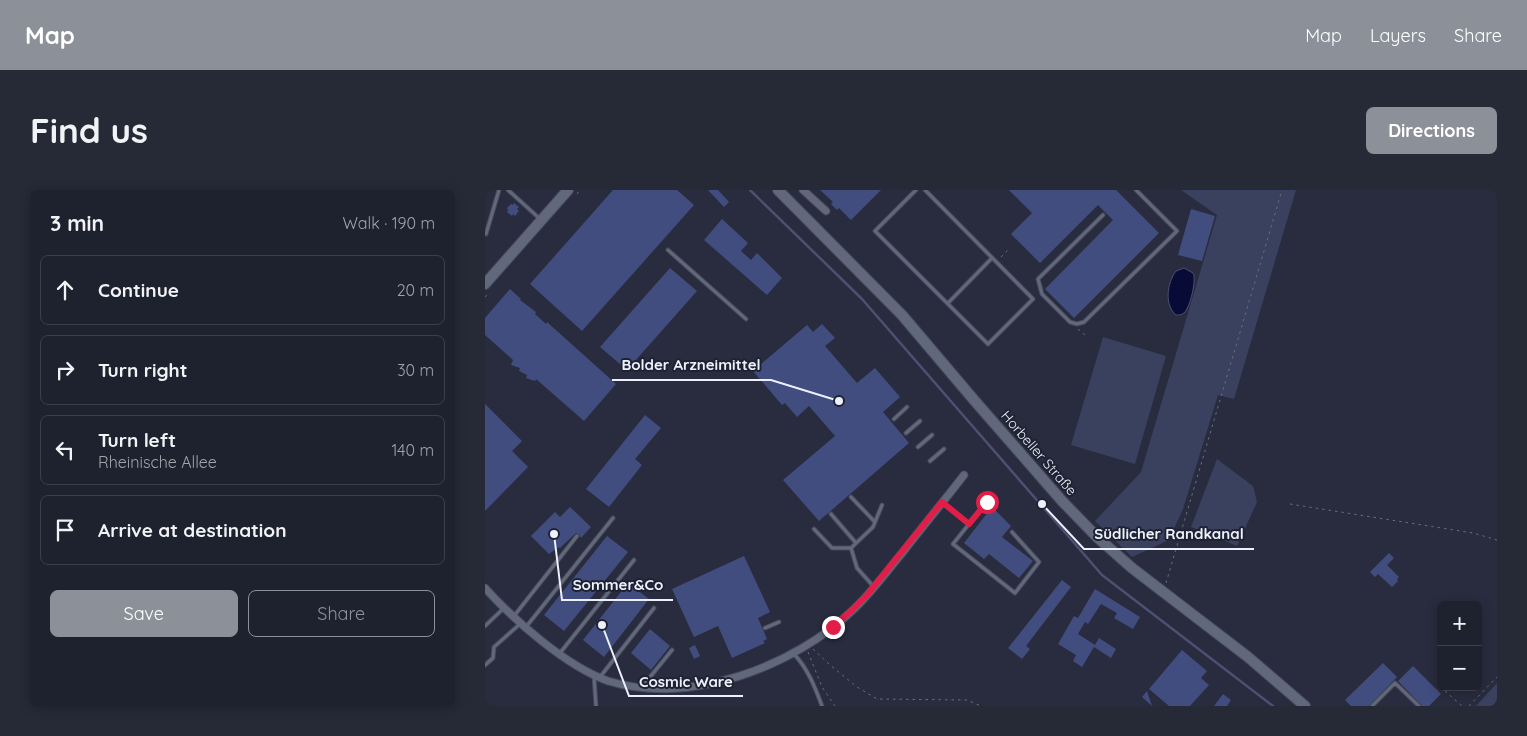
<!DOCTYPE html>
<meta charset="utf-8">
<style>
:root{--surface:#1e212e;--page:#262936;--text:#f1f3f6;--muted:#a1a3aa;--line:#3c3e4a;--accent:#8c9099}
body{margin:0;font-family:Quicksand,sans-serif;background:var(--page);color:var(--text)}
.controls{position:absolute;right:15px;bottom:15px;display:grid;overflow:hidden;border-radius:8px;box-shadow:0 2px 12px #0003}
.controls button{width:45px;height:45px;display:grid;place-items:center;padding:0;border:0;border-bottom:1px solid var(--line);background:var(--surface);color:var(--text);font:25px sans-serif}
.stop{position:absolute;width:15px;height:15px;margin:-11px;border:4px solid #e11d48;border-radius:50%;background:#fff}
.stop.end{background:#e11d48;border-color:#fff;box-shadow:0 1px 5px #0008}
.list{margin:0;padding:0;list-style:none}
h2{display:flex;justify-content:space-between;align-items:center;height:65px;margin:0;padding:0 20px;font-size:21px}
h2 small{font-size:16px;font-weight:400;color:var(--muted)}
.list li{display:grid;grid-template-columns:32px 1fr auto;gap:15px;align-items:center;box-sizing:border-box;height:70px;margin:0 10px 10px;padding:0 10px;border:1px solid var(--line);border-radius:8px}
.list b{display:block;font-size:19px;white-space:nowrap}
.list p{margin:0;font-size:16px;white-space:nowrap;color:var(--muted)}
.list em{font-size:16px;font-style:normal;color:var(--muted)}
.actions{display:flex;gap:10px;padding:15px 20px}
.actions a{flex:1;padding:11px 0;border:1px solid var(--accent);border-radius:8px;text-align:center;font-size:18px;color:var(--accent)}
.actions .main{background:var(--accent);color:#fff}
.icon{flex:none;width:28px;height:28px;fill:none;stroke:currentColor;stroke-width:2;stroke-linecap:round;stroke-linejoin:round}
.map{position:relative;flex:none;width:1012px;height:516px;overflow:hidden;border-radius:8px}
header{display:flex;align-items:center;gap:30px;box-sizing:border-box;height:70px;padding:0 25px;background:var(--accent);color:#fff}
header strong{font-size:24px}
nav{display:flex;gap:28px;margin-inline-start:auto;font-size:18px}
.intro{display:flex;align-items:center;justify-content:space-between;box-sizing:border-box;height:120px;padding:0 30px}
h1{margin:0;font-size:35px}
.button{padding:12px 22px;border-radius:8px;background:var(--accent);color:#fff;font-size:18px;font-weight:700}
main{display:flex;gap:30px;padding:0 30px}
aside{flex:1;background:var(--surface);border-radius:8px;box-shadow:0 2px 12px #0003}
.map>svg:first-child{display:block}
.green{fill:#3a415f}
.water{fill:#080b36;stroke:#4d5072}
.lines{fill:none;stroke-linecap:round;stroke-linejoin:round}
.stream{stroke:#4d5072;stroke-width:2.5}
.building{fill:#424d7f}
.lane-casing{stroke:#454958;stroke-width:5}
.street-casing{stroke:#454958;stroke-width:9}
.secondary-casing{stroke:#454958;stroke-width:12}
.path{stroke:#696d7d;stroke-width:1;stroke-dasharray:2.5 4;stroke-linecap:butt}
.lane{stroke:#62687c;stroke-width:3}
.street{stroke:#62687c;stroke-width:7}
.secondary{stroke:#62687c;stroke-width:10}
.route{stroke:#e11d48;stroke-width:6}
.labels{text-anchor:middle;stroke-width:4;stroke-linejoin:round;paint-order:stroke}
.street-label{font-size:14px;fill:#edf1fd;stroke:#1e2333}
.leader{fill:none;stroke:#edf1fd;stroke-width:2}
.callout-dot{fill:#edf1fd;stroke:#1e2333;stroke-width:2}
.callout-label{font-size:15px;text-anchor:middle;font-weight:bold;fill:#edf1fd;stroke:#1e2333;stroke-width:4;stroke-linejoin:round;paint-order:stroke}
</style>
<header>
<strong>Map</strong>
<nav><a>Map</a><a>Layers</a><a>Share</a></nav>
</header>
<div class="intro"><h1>Find us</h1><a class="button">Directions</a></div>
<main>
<aside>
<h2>3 min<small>Walk · 190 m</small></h2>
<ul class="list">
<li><svg class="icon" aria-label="ahead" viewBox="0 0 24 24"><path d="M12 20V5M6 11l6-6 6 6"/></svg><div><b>Continue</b></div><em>20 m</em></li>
<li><svg class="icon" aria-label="right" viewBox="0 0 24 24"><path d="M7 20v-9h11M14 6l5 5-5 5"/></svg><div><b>Turn right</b></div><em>30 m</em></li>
<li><svg class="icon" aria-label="left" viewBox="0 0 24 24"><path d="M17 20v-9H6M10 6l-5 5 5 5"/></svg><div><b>Turn left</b><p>Rheinische Allee</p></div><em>140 m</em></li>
<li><svg class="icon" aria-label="arrive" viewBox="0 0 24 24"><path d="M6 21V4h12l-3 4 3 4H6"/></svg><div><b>Arrive at destination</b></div></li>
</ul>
<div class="actions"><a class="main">Save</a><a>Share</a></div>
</aside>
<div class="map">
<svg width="1012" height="516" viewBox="0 0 1012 516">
<rect width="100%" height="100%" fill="#282c3e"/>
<path class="green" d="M696,0H811L749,209L733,205L698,319L684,350L647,367L610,331L656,282L732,25Z
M618,147L681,166L650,274L586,255Z
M732,269L768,296L772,312L752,356L706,337Z
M1012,493V516H991Z"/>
<path class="water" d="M699,78L708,83C712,89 705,118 699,123C696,125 695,125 691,125C679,115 682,93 691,81Z"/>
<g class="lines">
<path class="stream" d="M265,0L377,109L617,385L788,516"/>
</g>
<path class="building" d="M128,0H192L209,15L97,141L45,94Z
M223,0H233L244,12L239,17Z
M335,0H396L366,30L354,18L352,20L346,14L348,12Z
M524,0H631L674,43L589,128L560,99L628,30L613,15L555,73L526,44L547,23Z
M29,13L34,17L32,19L34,21L30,26L28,24L27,26L22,22L23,20L22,18L26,14L28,15Z
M706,19L730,26L717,71L693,65Z
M237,29L263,53L256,61L266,70L272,63L297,88L282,105L219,50Z
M185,78L212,101L142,180L115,157Z
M25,99L36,109L35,110L51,122L50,124L61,134L62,132L131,194L99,231L51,189L50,191L41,188L42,185L34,181L35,178L26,175L28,170L0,145V128Z
M337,134L350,148L340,156L372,193L390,178L415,207L398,222L424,253L334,331L298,290L350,246L324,216L312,227L300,213L297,215L268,181L322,135L328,142Z
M0,214L37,251L27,261L43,277L0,321Z
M160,225L176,238L150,269L157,275L124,317L101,299Z
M85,317L106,337L96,348L94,344L91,343L75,358L74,357L64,364L46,346L70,322L75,327Z
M507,317L526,336L517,347L548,371L534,388L504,364L499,369L479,353Z
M122,346L143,362L79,441L59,425Z
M904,363L909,368L902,375L914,387L912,389L913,391L907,397L893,384L890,387L885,382Z
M259,366L285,422L273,428L282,449L278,451L280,453L247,468L233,436L209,447L187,399Z
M577,390L586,397L541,456L545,459L537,469L523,458Z
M143,393L164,409L119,467L98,450Z
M610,399L655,427L648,439L629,428L632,423L616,414L603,434L600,432L593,444L610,455L614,448L631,459L626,468L609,457L597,477L588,471L591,465L573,454L589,426L593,428Z
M165,439L185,456L166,480L146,463Z
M210,455L215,466L209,469L204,458Z
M697,460L722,481L716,488L724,495L705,516H684L664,499Z
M898,473L912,487L884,516H866L860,510Z
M928,476L956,504L944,516H937L913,491Z
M662,501L667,516L657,507Z
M738,504L746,510L742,516H729Z"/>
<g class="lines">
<g class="lane-casing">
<path id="lane" d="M23,0L54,28
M431,0L390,41L503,154L548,109L440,0
M618,25L553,89L557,104L585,132L592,134L599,132L692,41L651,0
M1,44L14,0
M183,60L261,129
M463,113L507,68
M409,229L422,217
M421,243L435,231
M433,257L447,245
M445,271L459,259
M366,307L390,332
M458,313L484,334L468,354L530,403L554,372L527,342
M346,324L371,353
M484,334L502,312
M329,339L347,358H366L388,337L397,315
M366,358L372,378L389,397
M29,426L92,346
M0,436L19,418
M41,437L128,328
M280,438L294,432
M75,463L149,370
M309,464C323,479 330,497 337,516
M0,475L8,468L9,457L35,434
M109,486L111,516
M115,487L169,418
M160,497L161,492L187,460
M887,516L910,493L934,516"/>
</g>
<g class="street-casing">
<path id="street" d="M318,0L341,21
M0,398C30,431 81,476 123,491C205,516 309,477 369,419C387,402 402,381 418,362C438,336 459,311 479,285"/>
</g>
<g class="secondary-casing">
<path id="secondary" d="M293,0L417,125L489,210L577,311L613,348L647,378L763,467L820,516
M0,94L83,0"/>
</g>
<path class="path" d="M92,4L95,0
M516,67L524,59
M0,107L4,102
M593,139L600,145
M805,314L988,343L1012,350
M681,393L797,0
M328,459L345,475L372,497L392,509L482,510L496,516
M323,462L337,497L350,516
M960,501L977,516
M984,516L1012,487"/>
<use href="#lane" class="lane"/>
<use href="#street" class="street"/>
<use href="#secondary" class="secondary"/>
</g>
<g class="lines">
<path class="route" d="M348,437L368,419L382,405L457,312L484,334L502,312"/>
</g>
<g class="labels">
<g class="street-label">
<text transform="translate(554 263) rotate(49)" y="5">Horbeller Straße</text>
</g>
</g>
<path class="leader" d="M354 211L286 190H127M557 314L599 359H769M69 344L77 410H188M117 435L144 506H258"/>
<g class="callout-dot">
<circle cx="354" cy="211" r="5"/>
<circle cx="557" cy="314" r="5"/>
<circle cx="69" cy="344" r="5"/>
<circle cx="117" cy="435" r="5"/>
</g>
<g class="callout-label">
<text x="206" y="180">Bolder Arzneimittel</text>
<text x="684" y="349">Südlicher Randkanal</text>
<text x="133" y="400">Sommer&amp;Co</text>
<text x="201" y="497">Cosmic Ware</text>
</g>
</svg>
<div class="controls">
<button>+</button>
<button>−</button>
</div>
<div class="stop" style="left:502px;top:312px"></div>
<div class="stop end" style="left:348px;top:437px"></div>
</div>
</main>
